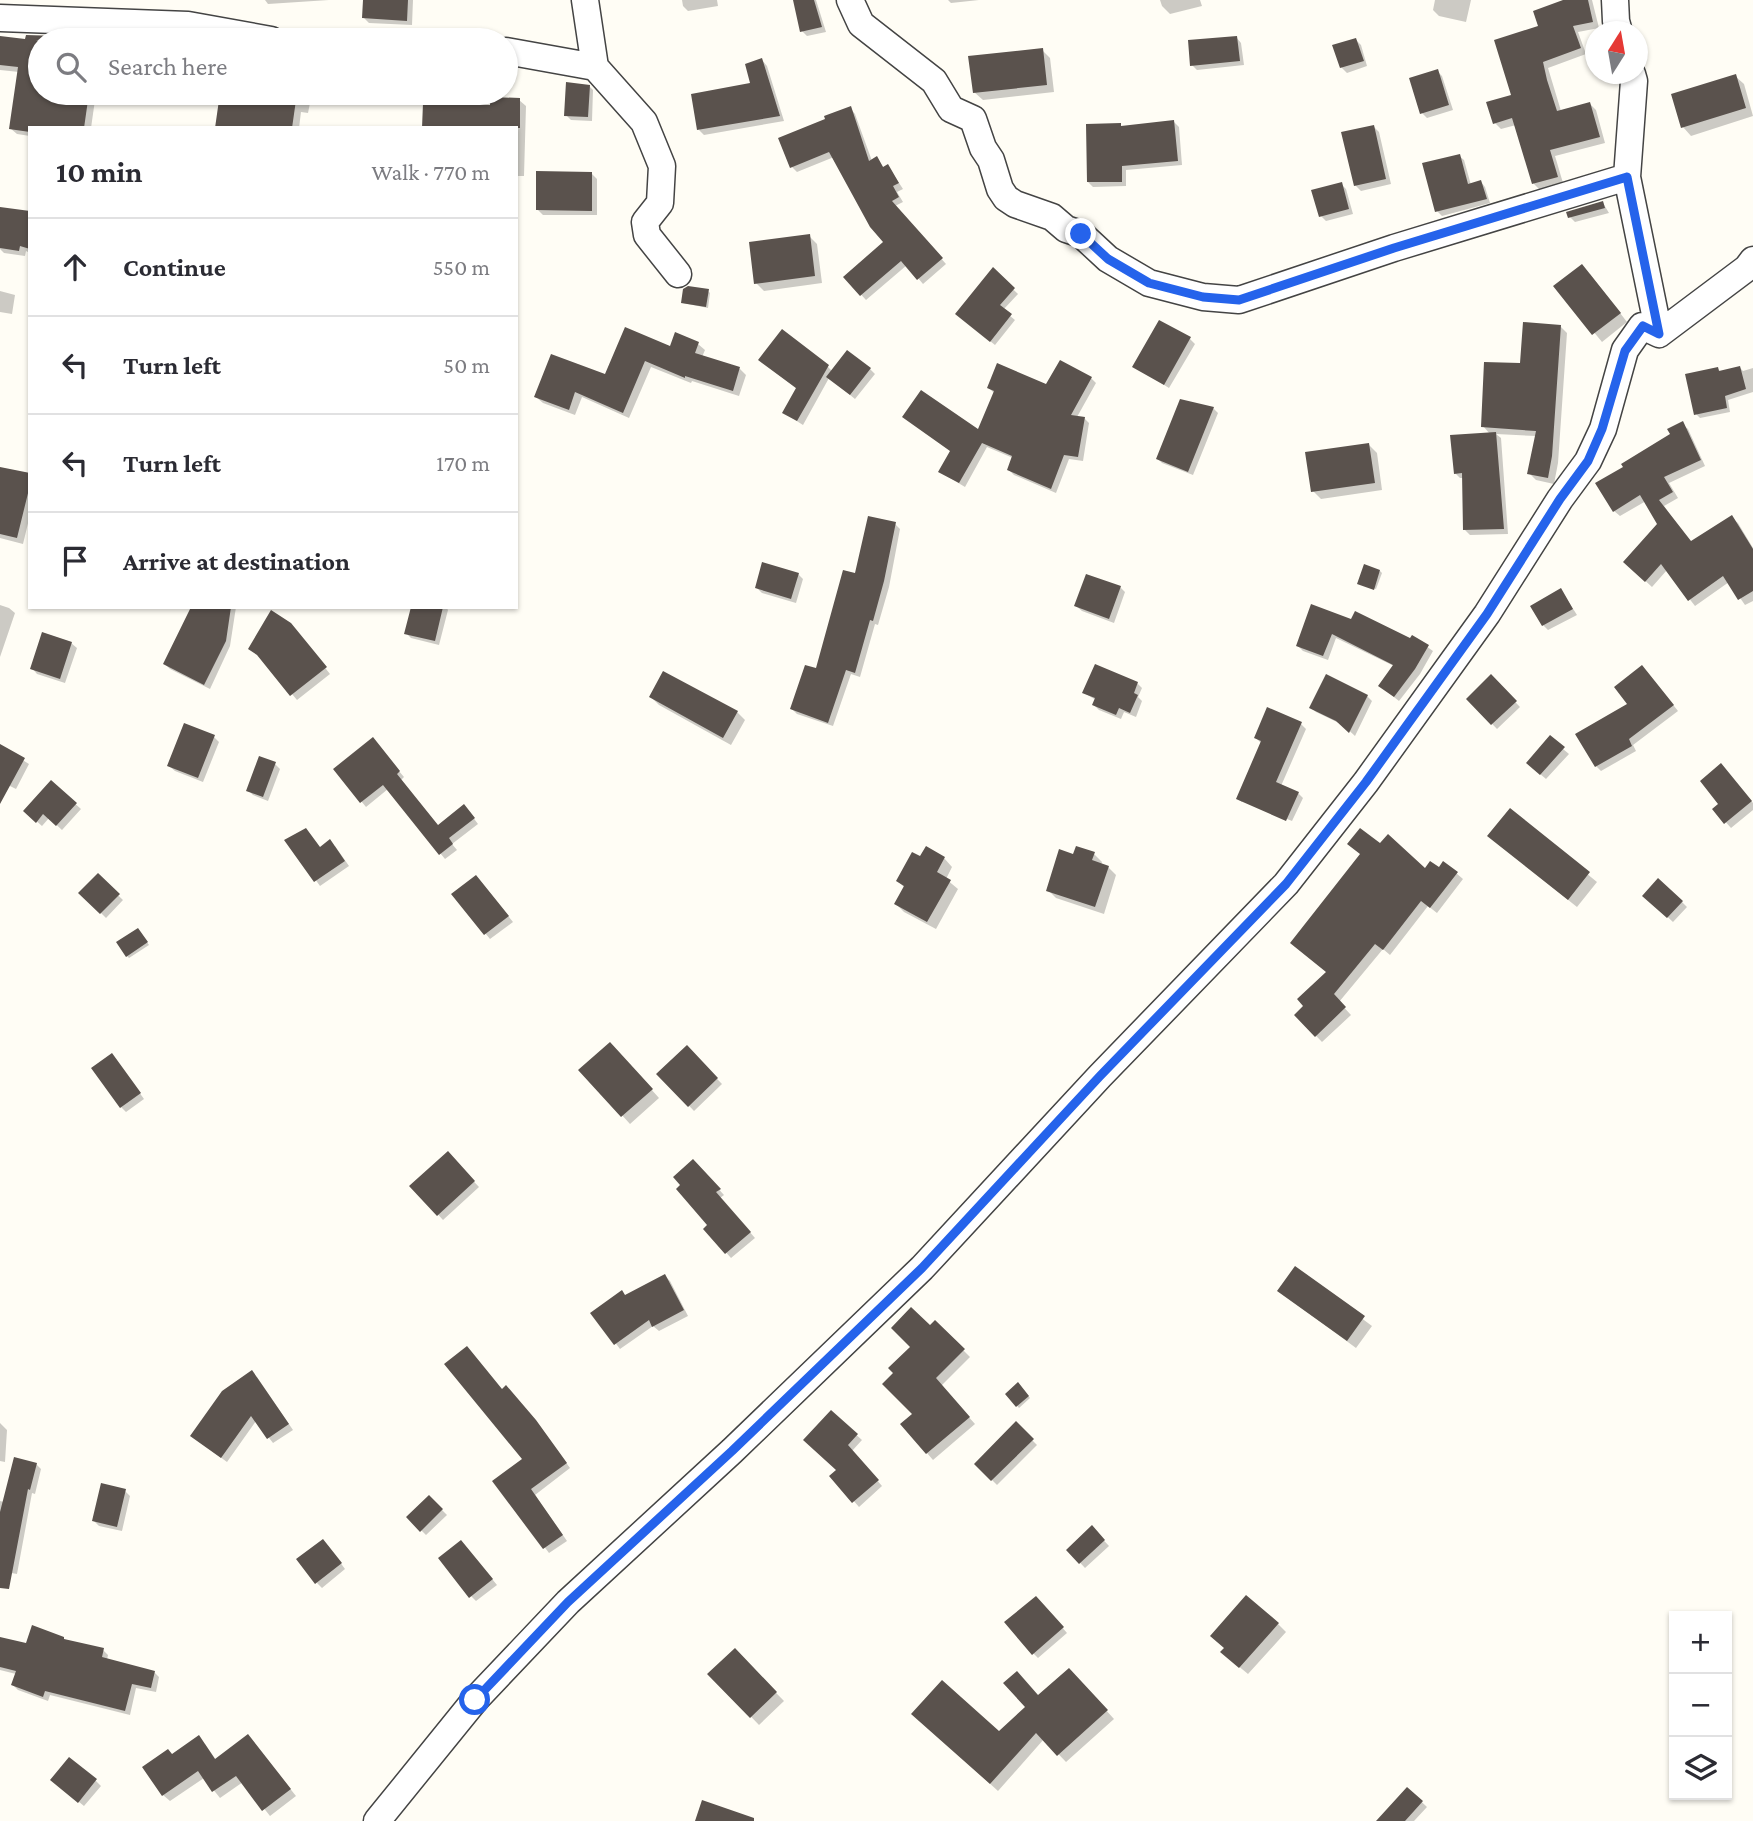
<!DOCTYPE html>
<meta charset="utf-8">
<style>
:root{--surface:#fff;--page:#f7f7f7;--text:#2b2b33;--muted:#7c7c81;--line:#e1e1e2}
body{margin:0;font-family:"Crimson Pro",serif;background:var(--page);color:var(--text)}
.controls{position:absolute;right:21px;bottom:21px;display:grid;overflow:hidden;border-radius:0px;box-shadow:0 2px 5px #0004}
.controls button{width:63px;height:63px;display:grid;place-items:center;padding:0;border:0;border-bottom:2px solid var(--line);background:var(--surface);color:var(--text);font:35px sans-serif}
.compass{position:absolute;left:1585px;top:21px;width:63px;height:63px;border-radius:50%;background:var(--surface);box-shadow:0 2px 5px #0004;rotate:11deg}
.stop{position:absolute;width:21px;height:21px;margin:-16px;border:5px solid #2563eb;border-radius:50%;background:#fff}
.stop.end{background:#2563eb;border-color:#fff;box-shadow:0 2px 7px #0008}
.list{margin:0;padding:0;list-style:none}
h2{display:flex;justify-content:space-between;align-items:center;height:91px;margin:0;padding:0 28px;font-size:30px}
h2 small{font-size:23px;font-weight:400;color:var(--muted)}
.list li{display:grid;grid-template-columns:46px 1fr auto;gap:21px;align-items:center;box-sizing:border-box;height:98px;padding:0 28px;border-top:2px solid var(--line)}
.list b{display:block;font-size:26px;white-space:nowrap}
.list em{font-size:23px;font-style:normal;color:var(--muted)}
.icon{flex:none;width:38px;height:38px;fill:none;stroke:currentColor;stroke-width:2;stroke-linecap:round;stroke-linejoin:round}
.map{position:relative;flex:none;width:1753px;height:1821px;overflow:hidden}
.search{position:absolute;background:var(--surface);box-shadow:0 2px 5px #0004;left:28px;top:28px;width:490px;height:77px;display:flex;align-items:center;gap:18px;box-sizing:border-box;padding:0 24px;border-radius:38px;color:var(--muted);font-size:26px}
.panel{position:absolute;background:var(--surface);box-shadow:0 2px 5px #0004;left:28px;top:126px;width:490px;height:483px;border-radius:0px}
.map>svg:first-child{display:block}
.shadow{fill:#0003}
.building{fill:#5a524d}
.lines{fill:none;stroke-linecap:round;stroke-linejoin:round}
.street-casing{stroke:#444;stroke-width:29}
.street{stroke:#fff;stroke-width:26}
.route{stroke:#2563eb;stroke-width:9}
</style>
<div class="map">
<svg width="1753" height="1821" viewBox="0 0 1753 1821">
<rect width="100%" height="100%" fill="#fffdf5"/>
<path class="shadow" d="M265,0H329L268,4Z
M365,0H413L412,25L369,23L364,18Z
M682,0H717L718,6L688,11L683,6Z
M794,0H816L826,32L807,36L802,31Z
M948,0H979L951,3Z
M1160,0H1200L1202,6L1170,14L1162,6Z
M1435,0H1471L1466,22L1439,16L1433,10Z
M1569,0H1592L1599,28L1578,32L1586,54L1548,68L1561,111L1590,104L1596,110L1605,143L1555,156L1563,183L1540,190L1534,184L1516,125L1501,129L1495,123L1513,96L1541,27Z
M28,37L127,40H40V93H96L91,128H30V136L17,134L10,128L19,72L0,70V38L27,41Z
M1236,37L1241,43L1244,65L1197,70L1192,65Z
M1356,40L1361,45L1367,66L1347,73L1341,67Z
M1042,50L1050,58L1054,92L983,100L974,92Z
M762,60L767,66L784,121L704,135L699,130L753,85Z
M1437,71L1442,76L1453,110L1427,118L1422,113Z
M1735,76L1744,84L1753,116L1691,136L1683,127Z
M588,85L593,90L592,121L571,120L566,115Z
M200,93H312L308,113L301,112L299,128H217L221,101L206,100Z
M519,100L526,106L524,176H516V128Z
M850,108L855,114L872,161L877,159L884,168L888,166L903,189L897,192L903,202L895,206L946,264L923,284L907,265L866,300L845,277L886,242L834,157L797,172L792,167Z
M1174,122L1179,127L1182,165L1126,170V186L1093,187L1088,182L1120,125L1123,127Z
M1374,127L1379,132L1391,184L1361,191L1355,185Z
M1459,156L1464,160L1471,185L1481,182L1485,187L1490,203L1442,216L1437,211Z
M592,174L597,179V215H543L538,210Z
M1341,184L1346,189L1353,214L1326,221L1321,216Z
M1603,203L1609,213L1575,222L1570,217Z
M30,213V253L26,251L25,256L4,253L0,249V227Z
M809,236L817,244L822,283L764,291L756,283Z
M993,270L1018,294L1003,310L1015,320L995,345L961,318Z
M1590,274L1627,322L1602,342L1556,286Z
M0,291L15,295L12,314L0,312Z
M708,291L710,293L708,308L683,303Z
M1560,326L1567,333L1558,463L1554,484L1536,480L1529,473L1536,436L1496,434L1501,438L1508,534L1470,535L1465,530L1463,478H1460L1455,473L1490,434L1483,426L1522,365Z
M676,335L698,344L705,350L702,357L740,369L746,375L739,396L692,381L691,383L651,367L629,418L582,397L575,415L543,403L536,397L606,376L670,348Z
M1190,339L1195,344L1169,388L1135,367Z
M766,365L828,367L833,372L870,369L875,374L855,399L829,378L803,425L784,413L797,389Z
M1739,367L1743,371L1753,368V392L1728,400L1730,412L1700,418L1696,414L1718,369L1721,372Z
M1091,378L1096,383L1077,417L1084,418L1089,423L1083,461L1069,459L1056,493L1014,475L1009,470L1013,458L987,447L965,487L940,472L952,452L904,417L979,431L995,394L989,388L1047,386Z
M1213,408L1218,413L1193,475L1162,463L1158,459Z
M1682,424L1688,429L1705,466L1669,483L1678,498L1664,506L1691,543L1732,518L1738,523L1753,548V601L1745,605L1729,582L1695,606L1667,570L1652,587L1625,562L1659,524L1646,501L1620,516L1614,511Z
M1369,445L1377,453L1382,490L1321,499L1313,491Z
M0,468L30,475V515L23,544L0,538Z
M895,524L900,529L889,587L878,625L875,624L860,677L851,674L833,726L797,714L792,709L817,670L856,575Z
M1380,571L1382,573L1376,589L1359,583Z
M798,574L803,579L796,603L762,593L757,588Z
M1120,587L1125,592L1114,623L1082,611L1076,606Z
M1561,590L1577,615L1548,630L1543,625Z
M0,605L9,608L15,613L0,657Z
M193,607H236L230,646L210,689L170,669L165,664Z
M413,607H446L448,610L439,645L411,638L406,633Z
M1312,607L1411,641L1413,637L1433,651L1420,674L1399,701L1385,690L1394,666L1336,638L1328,660L1303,651L1298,646Z
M292,626L330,674L297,700L262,658L250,649Z
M71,643L77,648L65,683L37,674L32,668Z
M1647,672L1678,711L1633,745L1636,751L1601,771L1596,766Z
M1491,677L1520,707L1497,729L1468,699Z
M1137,683L1142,688L1138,697L1142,701L1136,717L1124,712L1121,719L1099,710L1094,705L1096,700L1084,693Z
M1367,696L1372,701L1355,736L1343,725L1316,712L1311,708Z
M651,697L737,712L745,720L731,745L659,705Z
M1268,709L1301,724L1306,729L1281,786L1298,793L1303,798L1292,821L1242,800V802L1238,799L1262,744L1256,738Z
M214,737L219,742L203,782L175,771L169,766Z
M1550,738L1569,754L1546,779L1533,768Z
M377,745L404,777L401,780L438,827L469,812L478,824L452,844L457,850L445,859L388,789L366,807L335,769Z
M0,746L29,764L16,789L0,781Z
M275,764L280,769L268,801L253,795L248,790Z
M1726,771L1753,803V810L1731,828L1714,809L1721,804Z
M51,782L81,809L62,830L49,818L42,826L25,811Z
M1510,811L1597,882L1577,907L1498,844Z
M287,840L321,848L335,846L349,866L320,886Z
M1380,846L1425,870L1456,873L1463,879L1437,913L1428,906L1390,955L1383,949L1339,1002L1351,1015L1322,1042L1296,1015L1306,1006L1328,973Z
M926,849L944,858L952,867L946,879L958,889L936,929L904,912L896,904L905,888L898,881L921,858Z
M1094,854L1102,862L1101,865L1108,867L1116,875L1104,914L1056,898L1048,890Z
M98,876L123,900L106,918L81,893Z
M481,882L513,922L490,939L453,894Z
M1645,896L1682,902L1687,907L1673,922Z
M140,932L149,945L129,958L127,956Z
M687,1048L722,1084L694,1111L659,1074Z
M618,1052L659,1098L630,1124L581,1070Z
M116,1060L144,1099L126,1112L121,1107Z
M448,1154L479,1187L443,1220L412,1186Z
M693,1161L724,1195L720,1198L755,1238L731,1258L705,1229L710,1225Z
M1296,1269L1372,1326L1356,1348L1288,1298Z
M665,1276L670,1281L688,1316L659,1331L653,1326L620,1349L593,1313Z
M935,1322L970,1357L941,1386L975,1424L933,1460L902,1424L914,1414L895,1373L912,1347Z
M257,1377L293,1430L273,1443L256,1421L227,1462L197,1440Z
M1018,1385L1030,1398L1019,1408L1007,1394Z
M502,1390L541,1428L570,1468L535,1495L567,1541L549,1553L495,1481L524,1459Z
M831,1412L862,1440L852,1451L882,1486L859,1507L832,1476L838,1471Z
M0,1423L7,1430L5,1462L0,1461Z
M1016,1424L1037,1445L997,1485L976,1464Z
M36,1464L41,1469L35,1494L32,1493L17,1574L0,1571V1501L4,1502Z
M125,1491L130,1496L122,1531L99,1526L94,1521Z
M429,1497L447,1515L426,1535L408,1517Z
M1092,1528L1109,1546L1085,1568L1068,1550Z
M328,1546L345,1569L322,1588L317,1583Z
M466,1547L497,1585L476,1601L471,1596Z
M1041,1603L1067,1633L1038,1658L1033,1653Z
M1278,1624L1286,1632L1248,1674L1231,1660L1226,1648Z
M0,1638L27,1645L63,1638L67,1641L103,1650L108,1655L107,1660L154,1672L159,1677L156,1692L136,1688L130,1715L50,1695L48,1701L18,1690L13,1685L16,1674L0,1670Z
M735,1651L784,1701L759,1725L710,1674Z
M1077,1678L1114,1719L1066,1762L1044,1739L998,1791L922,1722L999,1733L1039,1697Z
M248,1736L296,1796L270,1816L243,1782L220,1798L204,1778L170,1801L163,1795L173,1756L205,1744L216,1760Z
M96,1781L101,1786L84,1806L58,1785Z
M1408,1789L1427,1807L1414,1821H1392Z"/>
<path class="building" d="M363,0H408L407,21L362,18Z
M793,0H814L822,27L800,32Z
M1563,0H1588L1593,22L1573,26L1581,48L1543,62L1547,80L1557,111L1590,102L1600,137L1550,150L1558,177L1532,184L1512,118L1493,124L1486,102L1511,95L1494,40L1538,26L1533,11Z
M26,35L92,37V40H36L40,41V93H89L84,128H30V132L9,129L18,67L0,65V36L25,39Z
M1237,36L1240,61L1190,66L1188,40Z
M1356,38L1364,61L1340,68L1332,45Z
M1043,48L1047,85L973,93L968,56Z
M762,58L780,116L697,130L691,94L750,83L745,64Z
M1438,69L1449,105L1420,114L1409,78Z
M1736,74L1746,108L1681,128L1671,94Z
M566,82L590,85L588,117L564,116Z
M220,93H297L292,128H215Z
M490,97L520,98V128H422L423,103L490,105Z
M851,106L869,161L877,156L883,167L888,164L899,183L893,186L899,197L892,201L943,258L917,280L901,261L860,296L843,277L883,242L870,227L829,152L790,168L778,138L825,119L824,116Z
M1174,120L1178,161L1122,166V182H1087L1086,124L1121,123V126Z
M1374,125L1386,179L1354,186L1341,132Z
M1460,154L1468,184L1481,180L1487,199L1435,212L1422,163Z
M536,171L592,172V211L536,210Z
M1342,182L1349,209L1319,217L1311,190Z
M1603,201L1605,208L1568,218L1566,212Z
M0,207L30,211V249L20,246L19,251L0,248Z
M810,234L815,276L754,284L749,242Z
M1582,264L1621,313L1592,335L1553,286Z
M993,267L1015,288L1000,305L1012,314L990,342L955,314Z
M688,286L709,289L706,307L681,303L683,289Z
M1159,320L1191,337L1164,385L1132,367Z
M1523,322L1561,325L1552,456L1548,478L1527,474L1536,431L1481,427L1484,362L1520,363Z
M625,327L670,346L675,332L699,342L695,353L740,367L733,391L685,376V378L645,361L623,413L575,392L569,410L534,397L551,354L605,374Z
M782,329L829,365L797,421L782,413L796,388L758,360Z
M847,350L871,368L850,395L826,377Z
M1060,360L1092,377L1071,415L1085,417L1078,457L1064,455L1051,489L1007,470L1012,456L982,443L959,483L938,472L950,451L902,417L921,390L978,429L994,391L987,388L997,363L1046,384Z
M1740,366L1746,389L1725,396L1727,408L1694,415L1685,374L1718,367L1719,371Z
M1180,399L1214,407L1188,472L1156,459Z
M1683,421L1701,460L1664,477L1673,492L1659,500L1691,541L1732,515L1753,549V591L1738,600L1723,576L1688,601L1661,564L1645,582L1623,562L1657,524L1640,495L1613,512L1595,483L1623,467L1621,464L1670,434L1667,429Z
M1496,432L1504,529L1463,530L1462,473L1454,474L1450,435Z
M1369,443L1375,483L1311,492L1305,452Z
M0,467L30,473V485L17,538L0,534Z
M868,516L896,522L884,581L873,621L870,620L855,673L846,670L828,723L790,709L805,665L816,668L843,570L855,573Z
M762,562L799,573L791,599L755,588Z
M1364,564L1380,570L1374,590L1357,584Z
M1086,574L1121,586L1109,619L1074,606Z
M1561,588L1573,609L1542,626L1530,606Z
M1311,604L1351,619L1355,611L1410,638L1412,635L1429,645L1415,669L1394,697L1378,686L1393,665L1332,634L1323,656L1296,646Z
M191,607H231L226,641L204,685L163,664Z
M411,607H443L435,641L404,634Z
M271,610L291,623L327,667L290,696L257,655L248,649Z
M42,632L72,642L60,679L30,669Z
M1095,664L1138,682L1134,693L1138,695L1130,713L1119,708L1116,715L1092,705L1095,698L1082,693Z
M1642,665L1674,705L1629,739L1632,746L1595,767L1575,734L1627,704L1614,687Z
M663,671L738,711L723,738L649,697Z
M1326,674L1368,695L1349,733L1336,721L1309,708Z
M1491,674L1517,701L1491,725L1466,699Z
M1267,707L1302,722L1276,782L1299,792L1286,821L1236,799L1261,741L1254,738Z
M184,723L215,735L198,778L167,766Z
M1550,735L1565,747L1540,775L1526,763Z
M373,737L400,771L397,774L438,825L464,804L475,818L449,838L453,844L439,855L383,785L360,803L333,769Z
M0,744L25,758L0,804Z
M259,756L276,762L263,797L246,791Z
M1721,763L1752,801L1724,824L1712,809L1718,804L1700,781Z
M51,780L77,803L56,826L43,814L36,823L23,811Z
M1510,808L1590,872L1568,900L1487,836Z
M306,828L320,847L330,839L345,861L314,882L284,840Z
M1360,828L1380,843L1388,834L1425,868L1430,861L1439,867L1443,861L1458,872L1430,908L1421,901L1383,950L1375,944L1334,994L1346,1007L1315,1037L1294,1015L1303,1006L1297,999L1326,972L1290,943L1360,854L1347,844Z
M926,846L945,857L937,872L951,880L927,922L894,904L904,886L896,881L912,852L920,856Z
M1076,846L1095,852L1092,860L1109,866L1095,907L1046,891L1059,849L1073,854Z
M98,873L120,894L100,914L78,893Z
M476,875L509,916L484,935L451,894Z
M1658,878L1683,901L1667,918L1642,896Z
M138,928L148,942L126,957L116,942Z
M610,1042L653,1089L621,1117L578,1070Z
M687,1045L718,1078L688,1107L656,1074Z
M112,1053L141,1093L120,1108L91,1068Z
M448,1151L475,1181L437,1216L409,1186Z
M693,1159L721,1189L716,1192L751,1232L725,1254L703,1229L707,1225L676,1189L680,1185L673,1177Z
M1295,1266L1365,1316L1347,1341L1277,1291Z
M665,1274L684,1310L652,1327L649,1320L614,1345L590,1313L622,1290L625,1295Z
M911,1307L930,1325L935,1320L965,1349L936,1378L970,1417L926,1454L900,1424L912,1414L882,1384L893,1373L888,1368L910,1347L891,1328Z
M467,1346L502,1389L506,1385L536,1420L567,1463L531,1489L563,1535L543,1549L492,1481L522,1459L444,1364Z
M252,1370L289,1424L267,1439L251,1416L221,1458L190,1436L222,1391Z
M1018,1382L1029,1396L1016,1407L1005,1394Z
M831,1410L858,1434L848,1445L879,1480L852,1503L829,1476L836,1470L803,1440Z
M1016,1421L1034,1439L991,1481L974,1464Z
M14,1457L37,1463L30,1490L28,1489L9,1589L0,1588V1512Z
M101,1483L126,1489L117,1527L92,1521Z
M429,1495L443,1509L420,1532L406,1517Z
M1092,1525L1105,1540L1079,1564L1066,1550Z
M323,1539L342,1563L315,1584L296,1559Z
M461,1540L493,1579L469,1598L438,1558Z
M1246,1595L1279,1623L1239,1668L1220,1652L1224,1648L1210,1636Z
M1036,1596L1064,1627L1032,1655L1004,1622Z
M32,1625L64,1637V1639L104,1648L102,1657L155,1671L151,1688L132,1684L125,1711L45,1691L43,1697L11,1685L16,1671L0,1667V1637L26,1643Z
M735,1648L777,1692L750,1718L707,1674Z
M1069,1668L1108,1710L1057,1756L1036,1733L990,1784L911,1714L942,1680L999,1731L1025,1707L1003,1683L1017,1671L1038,1695Z
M248,1734L291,1789L262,1811L236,1776L212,1792L198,1771L162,1796L142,1767L168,1749L172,1754L199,1735L215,1759Z
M69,1757L97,1779L78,1803L50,1780Z
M1407,1787L1423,1801L1405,1821H1376Z
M702,1800L754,1818V1821H695Z"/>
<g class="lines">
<g class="street-casing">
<path id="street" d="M585,0L595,67L644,122L662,166L660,203L645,222L647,235L678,274
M850,0L861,24L934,81L951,109L973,119L983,148L991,160L1000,189L1006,198L1015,204L1052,217L1066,229L1081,234L1108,259L1149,283L1203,297L1239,300L1394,248L1627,177L1659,334
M1615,0L1616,21L1619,32
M0,18L188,25L271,40
M506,51L595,67
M1627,177L1634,81L1632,74
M377,1821L475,1700L568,1602L732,1451L922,1268L1100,1076L1286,884L1366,782L1487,614L1560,499L1588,461L1603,429L1625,350L1642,326L1659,334L1747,268L1753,260"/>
</g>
<use href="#street" class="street"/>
</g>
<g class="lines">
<path class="route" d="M475,1700L568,1602L732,1451L922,1268L1100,1076L1286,884L1366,782L1487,614L1560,499L1588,461L1602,429L1625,351L1643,326L1659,334L1627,177L1394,248L1239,300L1203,297L1149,283L1108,259L1081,234"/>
</g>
</svg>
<div class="controls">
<button>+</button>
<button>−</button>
<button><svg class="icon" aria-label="layers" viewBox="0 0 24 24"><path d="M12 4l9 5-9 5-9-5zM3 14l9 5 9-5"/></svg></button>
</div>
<svg class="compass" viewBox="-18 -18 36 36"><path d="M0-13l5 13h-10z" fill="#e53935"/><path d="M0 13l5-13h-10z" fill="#7c7c81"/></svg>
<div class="stop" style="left:475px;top:1700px"></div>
<div class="stop end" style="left:1081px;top:234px"></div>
<div class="search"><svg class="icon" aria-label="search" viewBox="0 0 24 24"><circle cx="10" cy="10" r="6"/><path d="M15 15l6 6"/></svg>Search here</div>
<section class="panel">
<h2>10 min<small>Walk · 770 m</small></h2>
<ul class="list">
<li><svg class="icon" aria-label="ahead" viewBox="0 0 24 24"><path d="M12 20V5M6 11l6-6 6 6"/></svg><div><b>Continue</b></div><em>550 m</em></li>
<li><svg class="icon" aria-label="left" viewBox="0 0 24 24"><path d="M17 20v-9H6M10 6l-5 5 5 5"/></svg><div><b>Turn left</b></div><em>50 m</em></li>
<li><svg class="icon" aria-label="left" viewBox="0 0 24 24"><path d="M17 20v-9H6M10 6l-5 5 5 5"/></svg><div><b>Turn left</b></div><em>170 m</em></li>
<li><svg class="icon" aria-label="arrive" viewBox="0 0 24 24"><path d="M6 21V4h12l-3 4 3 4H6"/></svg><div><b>Arrive at destination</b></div></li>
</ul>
</section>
</div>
